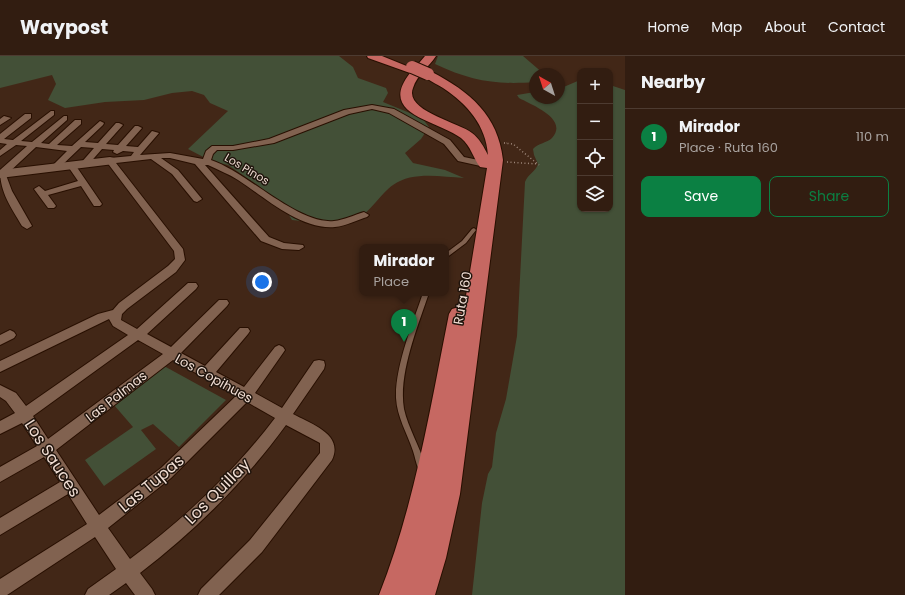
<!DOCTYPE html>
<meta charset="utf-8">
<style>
:root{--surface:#321d11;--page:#3d2a1f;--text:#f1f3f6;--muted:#a8a29f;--line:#4d3b31;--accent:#0b8043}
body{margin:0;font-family:Poppins,sans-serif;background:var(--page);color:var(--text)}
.controls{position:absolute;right:12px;top:12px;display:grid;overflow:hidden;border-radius:8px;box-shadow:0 1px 3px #0004}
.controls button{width:36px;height:36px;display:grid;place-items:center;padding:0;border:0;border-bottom:1px solid var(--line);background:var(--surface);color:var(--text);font:20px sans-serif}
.compass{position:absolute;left:529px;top:12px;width:36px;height:36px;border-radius:50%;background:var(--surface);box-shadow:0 1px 3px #0004;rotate:321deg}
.you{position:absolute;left:262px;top:226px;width:14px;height:14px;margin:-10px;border:3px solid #fff;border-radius:50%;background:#1a73e8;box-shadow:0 0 0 6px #1a73e833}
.badge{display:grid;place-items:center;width:26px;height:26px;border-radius:50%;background:var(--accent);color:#fff;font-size:13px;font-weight:700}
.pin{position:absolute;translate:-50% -33px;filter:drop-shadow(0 1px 2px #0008)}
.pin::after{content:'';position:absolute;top:21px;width:14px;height:12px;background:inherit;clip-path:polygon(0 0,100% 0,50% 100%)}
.popup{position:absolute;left:359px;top:188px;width:90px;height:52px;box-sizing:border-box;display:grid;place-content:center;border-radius:8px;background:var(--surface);filter:drop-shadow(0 1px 3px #0005);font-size:13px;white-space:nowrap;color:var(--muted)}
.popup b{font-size:15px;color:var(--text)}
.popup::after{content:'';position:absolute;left:50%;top:100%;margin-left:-8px;border:8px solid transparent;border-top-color:var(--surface)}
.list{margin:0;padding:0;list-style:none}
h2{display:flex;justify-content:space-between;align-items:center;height:52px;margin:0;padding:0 16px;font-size:17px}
h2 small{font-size:13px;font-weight:400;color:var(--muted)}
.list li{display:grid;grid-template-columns:26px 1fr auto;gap:12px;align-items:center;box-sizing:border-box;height:56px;padding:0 16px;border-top:1px solid var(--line)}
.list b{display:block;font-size:15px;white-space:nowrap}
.list p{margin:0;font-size:13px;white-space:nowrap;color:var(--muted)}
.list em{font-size:13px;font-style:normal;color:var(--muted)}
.actions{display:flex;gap:8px;padding:12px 16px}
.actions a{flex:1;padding:9px 0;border:1px solid var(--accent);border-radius:8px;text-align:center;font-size:14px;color:var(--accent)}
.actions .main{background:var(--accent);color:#fff}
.icon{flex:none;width:22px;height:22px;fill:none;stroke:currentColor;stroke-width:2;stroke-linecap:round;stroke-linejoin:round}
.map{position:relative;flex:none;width:625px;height:539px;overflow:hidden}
header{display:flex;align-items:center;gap:24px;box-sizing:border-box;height:56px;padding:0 20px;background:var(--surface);border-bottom:1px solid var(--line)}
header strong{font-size:19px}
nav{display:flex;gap:22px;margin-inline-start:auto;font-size:14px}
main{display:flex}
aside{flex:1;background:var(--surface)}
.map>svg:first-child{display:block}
.green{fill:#435037}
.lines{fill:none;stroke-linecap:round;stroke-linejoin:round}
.lane-casing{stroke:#280f01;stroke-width:2}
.street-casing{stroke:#280f01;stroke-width:2}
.secondary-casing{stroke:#280f01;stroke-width:2}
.highway-casing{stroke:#280f01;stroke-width:2}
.path-far1{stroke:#9e877a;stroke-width:1;stroke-dasharray:0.5 2;stroke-linecap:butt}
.path{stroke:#9e877a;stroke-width:1.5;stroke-dasharray:1 2.5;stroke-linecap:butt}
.lane{fill:#816250;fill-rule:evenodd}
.street{fill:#816250;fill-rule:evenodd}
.secondary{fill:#816250;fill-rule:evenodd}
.highway{fill:#c66862;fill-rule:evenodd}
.highway-bridge-casing{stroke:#280f01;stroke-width:14;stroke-linecap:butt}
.highway-bridge{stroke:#c66862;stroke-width:12}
.labels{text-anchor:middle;stroke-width:3;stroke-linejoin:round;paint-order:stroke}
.far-street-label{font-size:11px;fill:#f0ded4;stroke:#20140c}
.street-label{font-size:13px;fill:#f0ded4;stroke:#20140c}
.near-street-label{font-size:16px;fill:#f0ded4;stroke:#20140c}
</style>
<header>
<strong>Waypost</strong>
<nav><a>Home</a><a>Map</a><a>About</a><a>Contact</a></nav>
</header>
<main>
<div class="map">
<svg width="625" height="539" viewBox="0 0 625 539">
<rect width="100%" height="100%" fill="#422717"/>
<path class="green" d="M0,0H339L353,11L358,22L386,32L388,37L383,46L422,62L429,71L421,83L405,97L413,107L445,114L464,122C441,121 413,115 393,129C382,136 365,163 352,166C333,171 311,166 292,164L285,153L259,130L228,109L211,105L188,93L228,55L210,47L204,39L192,35L172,37L144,44L105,46L65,52L48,44L56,28L52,19L0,32Z
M438,0H523L544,18H535V26C496,29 471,25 435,8Z
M580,24V153H610V29L625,34V539H472L482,447L488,418L492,411L496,377L506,343L517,280L525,126C528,118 536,115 538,108L534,99L533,93C538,87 547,87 552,82C569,63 532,49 519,42L517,39L535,36V42H559V33Z
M164,310L226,344L179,391L153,368L141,374L156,393L104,430L85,404L133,371L114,349Z"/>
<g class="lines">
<g class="lane-casing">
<path id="lane" d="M474,172L476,174L466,187L446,202V197L462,185L472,173Z
M423,237H429C418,270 398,318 404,353C408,372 420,390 425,410L424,412L421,413L418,412C416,407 415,401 413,395C407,377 397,361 396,342C395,310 413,267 423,237Z"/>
</g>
<g class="street-casing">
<path id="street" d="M372,49L394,53L450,84L464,101L488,106L489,108L485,111L458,105L444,88L389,57L372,53L349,58L274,87L233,94H217L213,98L211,104C247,116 298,169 334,165C344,164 354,159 364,156L369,159L367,161C357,164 346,170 335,171C300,174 266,142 238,124C229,118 218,114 208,109H205L269,181L284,187L303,189L304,191L299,194L282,193L261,185L195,108L170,102H161L178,114L202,143L197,146L194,145L172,118L151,103L116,107L183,193L185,204L176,216L127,253L122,258L121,264L137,273L188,227H196L198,230L196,233L147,278L171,291L219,244H227L229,247L227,250L181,297L205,310L240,272H248L250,275L248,278L216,316L244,331L275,291L279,289L283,291L285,294L283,297L255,337L282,352L314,305L319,304L324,305L325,309L324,313L293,358C311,368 344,378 332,404L262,496L219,539H198L201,533L250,484L320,397V387L286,369C246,424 195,475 140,517L152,533L155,539H135L126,527L109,539H85L88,533L116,513L95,481L7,539H0V523L87,468L68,438L0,479V462L60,426L44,401L0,426V411L37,390L22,367L0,378V365L15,357L6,345L0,341V329L16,337L26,350L128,279L113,270L109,263L0,316V305L98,258L113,254L119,247L168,210L175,203L174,195L106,105L110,102L131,100L134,96L123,95L117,98L113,96L114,94L102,93L87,110L84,111L80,108L94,92L81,91L59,112L56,113L52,110L67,95L36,91L6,119L12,135L32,170L27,173L22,170C11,151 0,137 0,114L27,90L16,89L0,100V94L7,88L0,87V78L25,58H31V62L4,83L13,84L51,55H54V59L21,85L32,86L64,60H67V64L41,87L49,88L75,64H81V68L57,89L72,90L100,65L104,67L103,69L85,86L98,87L116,67H119L123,69L106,88L118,89L135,70H138L142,72L126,90L138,91L152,75L159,77L140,99L170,97L203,103L206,95L212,90H233L269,83L344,54ZM138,284L163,298L48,383L33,360ZM173,304L236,340L161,412L99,459L56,394ZM247,346L275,362C235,415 183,464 130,503L108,472L171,422Z
M4,60L11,62L0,69V63Z
M71,106L74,107L102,148L100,150H94L81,130L48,139L56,150L54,152H48L34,133L39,130L45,135L78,125L67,109Z
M10,274L14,276L16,279L14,282L0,289V279Z"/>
</g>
<g class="secondary-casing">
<path id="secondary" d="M110,101L114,102L116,105L114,108L0,122V114Z"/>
</g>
<g class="highway-casing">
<path id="highway" d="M367,0H382L414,13L425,0H436C429,11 417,19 413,32C404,55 458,66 472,77C479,82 484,91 488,99C486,69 467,48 443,32C437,28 427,24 422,18L428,15L432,16C470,36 498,59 503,104L460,438L446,502L435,539H379C415,448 430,353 449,258L452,253L459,251L464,252L487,112L480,111C473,102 471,90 461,82C437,64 377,59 410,17L368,2Z"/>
</g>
<path class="path-far1" d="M504,87H508"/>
<path class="path" d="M504,87L513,88L539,109
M507,106L538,108"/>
<use href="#lane" class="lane"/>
<use href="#street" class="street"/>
<use href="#secondary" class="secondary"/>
<use href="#highway" class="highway"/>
<g class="highway-bridge-casing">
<path id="highway-bridge" d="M412,11L428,18"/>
</g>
<use href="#highway-bridge" class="highway-bridge"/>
</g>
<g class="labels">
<g class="far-street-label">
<text transform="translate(247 113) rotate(31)" y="4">Los Pinos</text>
</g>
<g class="street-label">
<text transform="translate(462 242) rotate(-80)" y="5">Ruta 160</text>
<text transform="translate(214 322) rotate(29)" y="5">Los Copihues</text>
<text transform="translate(116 340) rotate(-38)" y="5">Las Palmas</text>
</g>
<g class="near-street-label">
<text transform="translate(53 402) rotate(57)" y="6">Los Sauces</text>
<text transform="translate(151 427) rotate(-40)" y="6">Las Tupas</text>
<text transform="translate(217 435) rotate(-45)" y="6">Los Quillay</text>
</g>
</g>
</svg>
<div class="controls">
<button>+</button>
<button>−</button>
<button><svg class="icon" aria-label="locate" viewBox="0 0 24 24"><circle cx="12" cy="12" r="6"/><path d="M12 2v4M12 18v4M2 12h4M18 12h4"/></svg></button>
<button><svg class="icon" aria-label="layers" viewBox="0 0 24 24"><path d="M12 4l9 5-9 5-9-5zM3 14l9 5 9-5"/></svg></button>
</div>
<svg class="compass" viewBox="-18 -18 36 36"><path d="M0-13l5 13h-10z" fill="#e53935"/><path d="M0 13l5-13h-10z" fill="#a8a29f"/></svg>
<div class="you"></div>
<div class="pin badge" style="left:404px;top:286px">1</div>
<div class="popup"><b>Mirador</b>Place</div>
</div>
<aside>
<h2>Nearby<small></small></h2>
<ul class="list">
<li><span class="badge">1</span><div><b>Mirador</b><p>Place · Ruta 160</p></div><em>110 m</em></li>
</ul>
<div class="actions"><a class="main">Save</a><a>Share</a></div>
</aside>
</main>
